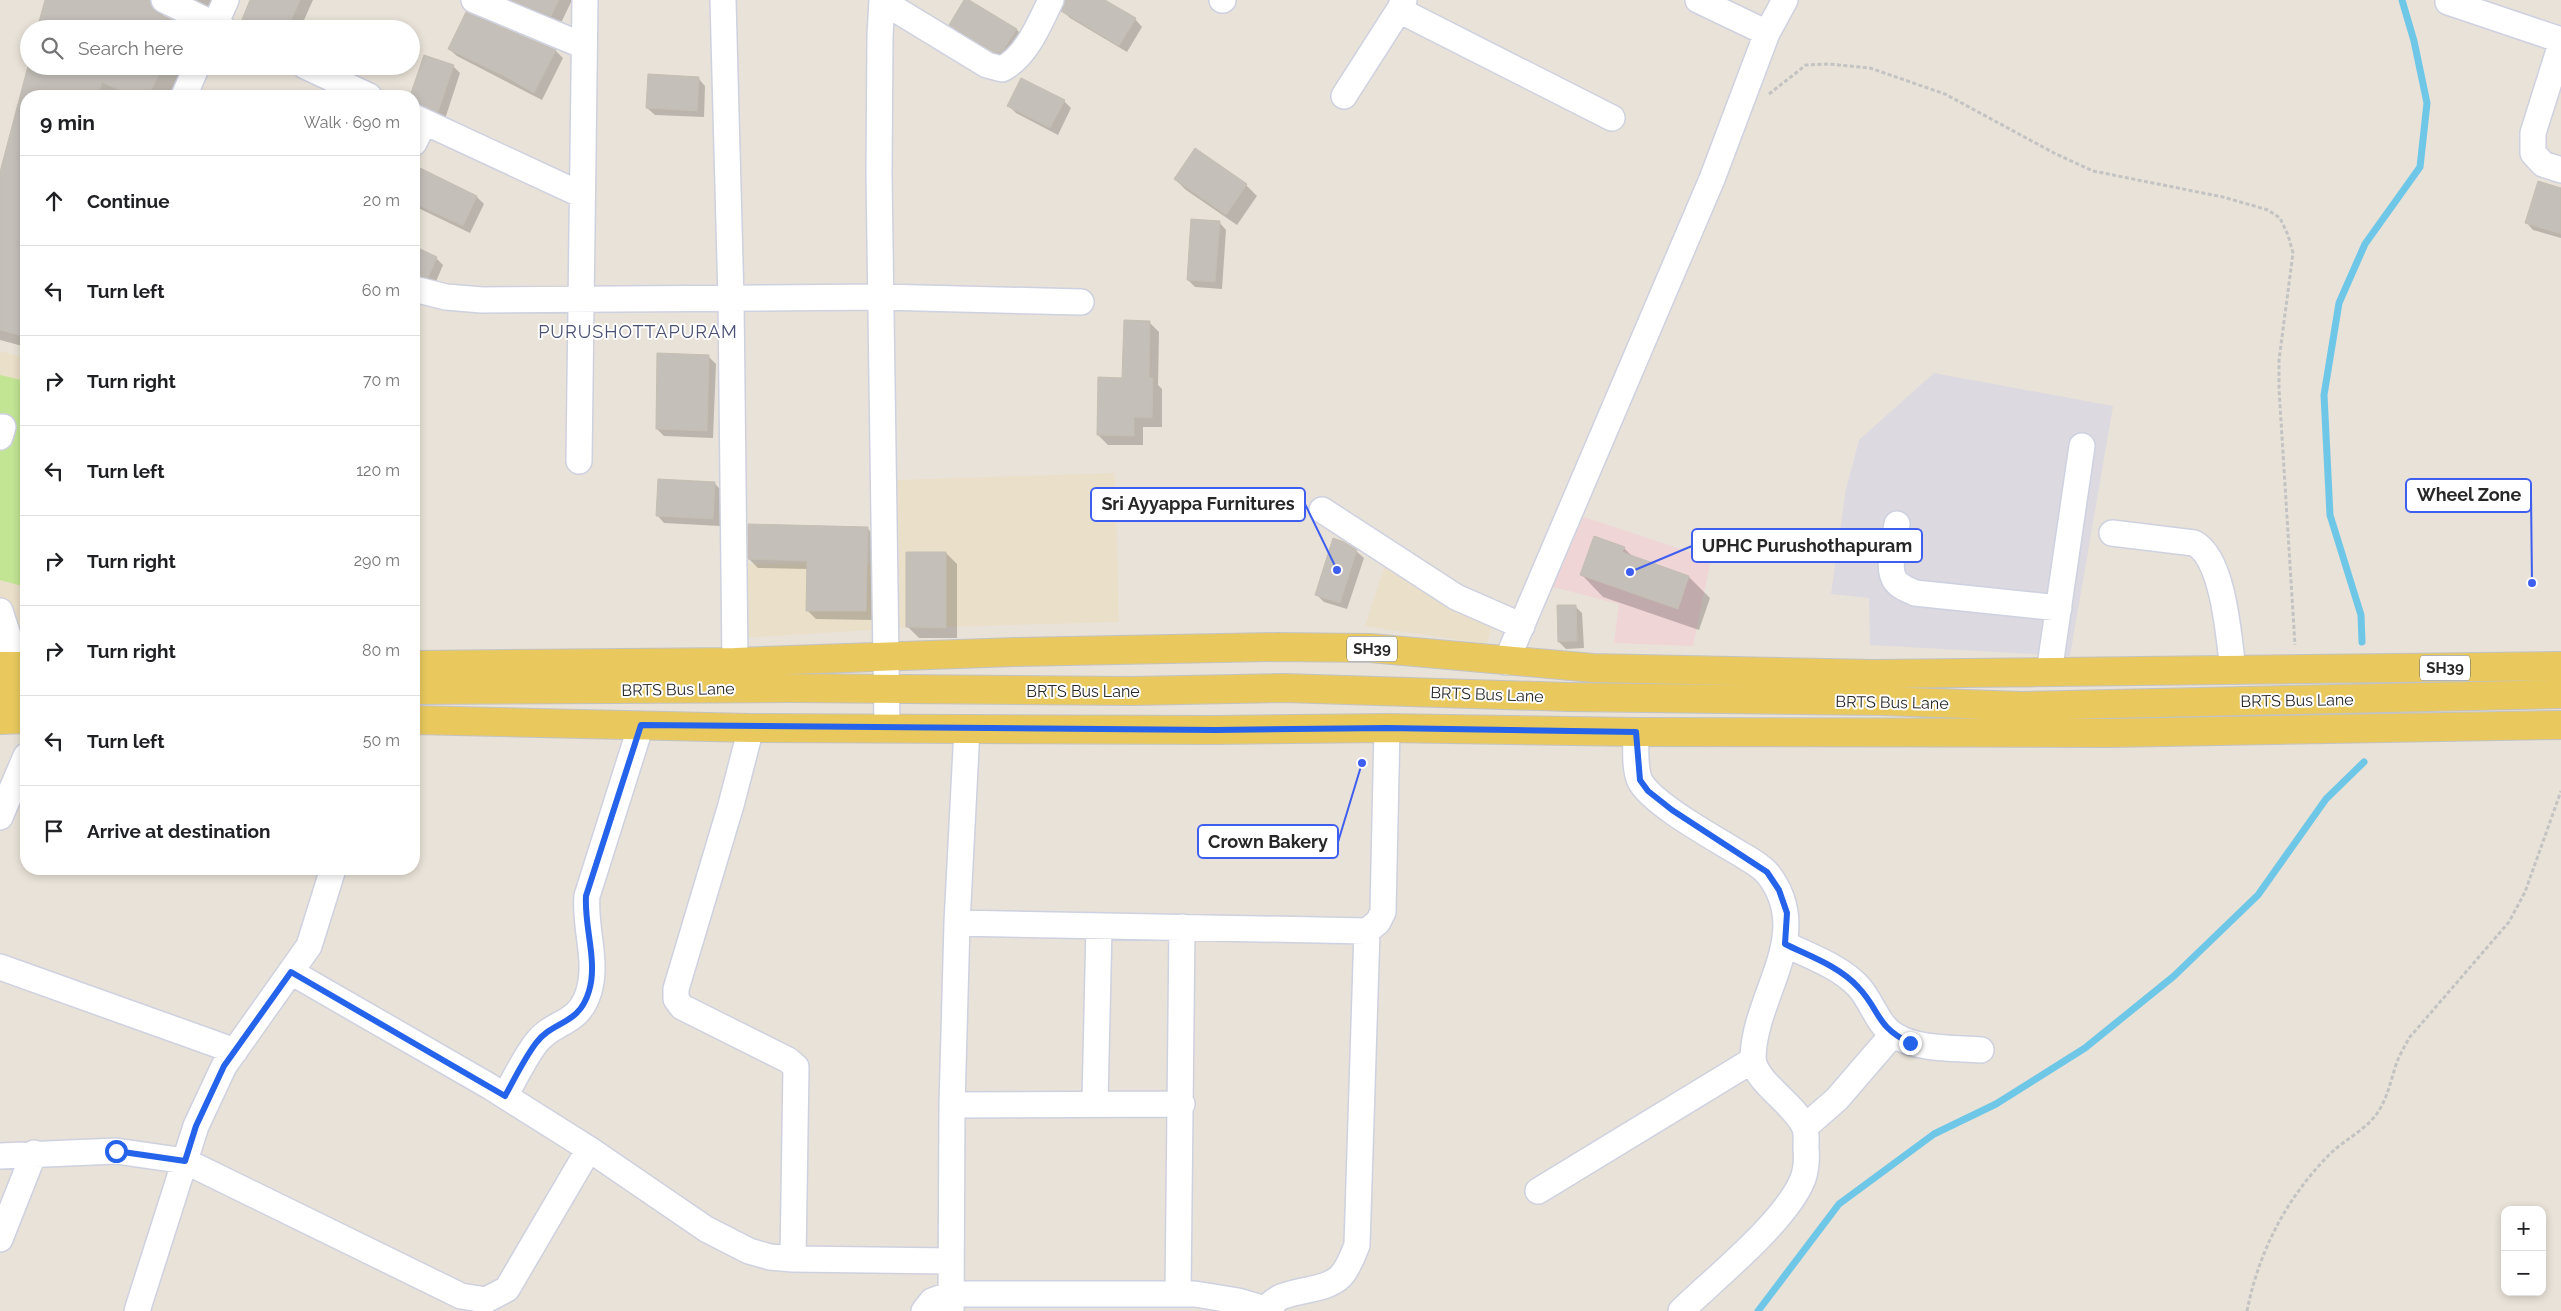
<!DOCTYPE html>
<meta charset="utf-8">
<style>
:root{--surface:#fff;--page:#f6f6f6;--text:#202124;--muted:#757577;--line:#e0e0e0}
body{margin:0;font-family:Raleway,sans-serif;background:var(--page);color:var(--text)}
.controls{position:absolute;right:15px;bottom:15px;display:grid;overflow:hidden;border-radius:10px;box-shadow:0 2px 8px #0003}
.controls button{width:45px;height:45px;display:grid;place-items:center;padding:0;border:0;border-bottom:1px solid var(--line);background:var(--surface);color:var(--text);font:25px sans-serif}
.stop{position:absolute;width:15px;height:15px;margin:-11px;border:4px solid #2563eb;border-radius:50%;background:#fff}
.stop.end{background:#2563eb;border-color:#fff;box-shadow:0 1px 5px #0008}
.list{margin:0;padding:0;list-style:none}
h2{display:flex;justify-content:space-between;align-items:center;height:65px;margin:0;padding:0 20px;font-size:21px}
h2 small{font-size:16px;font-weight:400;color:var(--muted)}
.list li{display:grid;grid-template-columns:32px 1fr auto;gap:15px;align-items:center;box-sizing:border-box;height:90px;padding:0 20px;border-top:1px solid var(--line)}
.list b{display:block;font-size:19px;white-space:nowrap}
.list em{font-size:16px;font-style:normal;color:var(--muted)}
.icon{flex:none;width:28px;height:28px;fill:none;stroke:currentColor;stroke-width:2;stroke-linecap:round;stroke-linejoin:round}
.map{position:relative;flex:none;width:2561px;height:1311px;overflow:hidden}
.search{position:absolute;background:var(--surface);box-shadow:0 2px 8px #0003;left:20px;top:20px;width:400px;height:55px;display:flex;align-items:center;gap:12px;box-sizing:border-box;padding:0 18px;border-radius:28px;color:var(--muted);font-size:19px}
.panel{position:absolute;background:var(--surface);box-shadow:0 2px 8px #0003;left:20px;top:90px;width:400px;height:785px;border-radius:20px}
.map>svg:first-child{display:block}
.industrial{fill:#dcd9e1}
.education{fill:#eadfc8}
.medical{fill:#f0d5d7}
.pitch{fill:#c1e593}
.shadow{fill:#0003}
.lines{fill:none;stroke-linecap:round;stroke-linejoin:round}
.stream{stroke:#6fc7e8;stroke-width:7}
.building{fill:#c4bfb8;stroke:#c4beb3}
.minor-casing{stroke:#ced1df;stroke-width:28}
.major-casing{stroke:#c3c3c3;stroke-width:30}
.path{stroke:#c3c3c3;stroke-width:3;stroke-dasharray:4 2.5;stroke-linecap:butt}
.minor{stroke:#fff;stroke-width:25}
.major{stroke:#e9c95e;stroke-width:28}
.route{stroke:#2563eb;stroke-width:6}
.labels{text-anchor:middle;stroke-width:4;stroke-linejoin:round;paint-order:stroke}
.shield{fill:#fff;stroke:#686868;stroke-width:1}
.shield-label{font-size:15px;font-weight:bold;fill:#272727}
.street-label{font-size:16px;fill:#272727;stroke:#fff}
.neighbourhood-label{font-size:18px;letter-spacing:1px;fill:#4a5174;stroke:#fff}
.leader{fill:none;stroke:#3e5ef0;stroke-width:2}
.callout-dot{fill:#3e5ef0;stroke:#fff;stroke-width:2}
.callout{fill:#fff;stroke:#3e5ef0;stroke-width:2}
.callout-label{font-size:18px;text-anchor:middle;font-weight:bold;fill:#272727}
</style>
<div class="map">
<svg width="2561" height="1311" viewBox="0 0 2561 1311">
<rect width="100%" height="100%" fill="#e9e2d8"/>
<path class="industrial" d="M1934,373L2113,406L2070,656L1870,645L1869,598L1831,594L1846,489L1859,440Z"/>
<path class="education" d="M0,351L26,358V630L0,631Z
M1115,473L1119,622L901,628L742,638L744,564L899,562L897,480Z
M1387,559L1492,625L1487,644L1365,626Z"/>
<path class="medical" d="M1584,517L1711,559L1693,646L1614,643L1619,604L1545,585Z"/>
<path class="pitch" d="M0,375L26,381V587L0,580Z"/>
<path class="shadow" d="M46,0H175L165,7L163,16L185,29H39Z
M180,0H220L213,14Z
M252,0H313L300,29H242Z
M500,0H572L560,25Z
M967,0L1017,30L1024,37L1007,60L958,32L951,25Z
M1066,0H1101L1135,19L1142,27L1127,52L1070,18L1063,11Z
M467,13L556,51L563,58L542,100L457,56L449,49Z
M424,56L453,66L460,73L445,119L414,109V96H411Z
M29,66H183L169,96L116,94L115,96H26V347L0,340V177Z
M698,78L705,86L704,117L655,115L647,108Z
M1064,101L1071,108L1058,135L1016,113L1009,106Z
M419,169L477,197L484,204L470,233L414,206V180Z
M1175,179L1246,185L1257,196L1237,225L1186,190Z
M2561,189V238L2533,230L2526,222Z
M1219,222L1226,230L1222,289L1195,287L1188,280Z
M414,248L436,258L443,265L435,284L414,281Z
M1149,322L1159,332L1158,385L1162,389V427H1143V445H1108L1098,435Z
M709,357L716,364L713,438L664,436L657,429Z
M715,484L722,491L720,526L664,523L657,515Z
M867,528L876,537L874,620L816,619L807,610L808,569L758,568L749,559Z
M1624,548L1634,558L1689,577L1710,598L1699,630L1603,597L1582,575Z
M1356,551L1364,558L1347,609L1324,602L1317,595Z
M946,553L957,564V638H919L908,627Z
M1575,606L1582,613L1584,648L1566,649L1559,642Z"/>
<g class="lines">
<path class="stream" d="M2362,642L2361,615L2330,515L2324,395L2339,303L2365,244L2420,167L2427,103L2414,41L2402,0
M1758,1311L1839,1204L1934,1134L1996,1104L2085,1048L2174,976L2258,895L2326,799L2364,762"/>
</g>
<path class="building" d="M45,0H150L152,8L157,13L183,25L181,29H37Z
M250,0H300L287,29H238Z
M511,0H559L551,16Z
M964,0H969L1017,29L1002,52H993L949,25Z
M1065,0H1105L1136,18L1119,46L1061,11Z
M466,12L556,50L534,93L508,78L448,49Z
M424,55L454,65L438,112L414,103V96H410Z
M28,66H163L148,96H131L102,82L98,96H26V337L0,330V172Z
M648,74L699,77L697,111L646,108Z
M1021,78L1065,100L1050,128L1007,106Z
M1195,148L1247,184L1226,215L1174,179Z
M414,165L477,196L463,226L414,203Z
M2538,181L2561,188V234L2525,223Z
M1191,219L1220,221L1215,282L1187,280Z
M414,246L437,257L428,278L414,275Z
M1124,320L1150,321L1149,378H1153L1152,418L1134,417V436L1097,435L1098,377L1122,378Z
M657,353L709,355L707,431L656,429Z
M658,479L715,482L713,519L656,516Z
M748,524L868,527L866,611H806L807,561L748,559Z
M1594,536L1625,547L1622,552L1689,576L1678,609L1580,575Z
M1333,538L1344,542L1357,550L1340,603L1315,595Z
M906,552H946V628L906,627Z
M1557,605H1576L1577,641L1558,642Z"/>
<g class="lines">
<g class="minor-casing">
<path id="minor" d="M164,0L224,29
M474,0L584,46
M723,0L731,300L735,662
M882,0L880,36L879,174L887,727
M1222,0H1223
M1404,0L1399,10L1612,118
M1698,0L1767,33
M882,1L987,65L1002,69C1027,56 1039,24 1051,0
M2448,2L2561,40
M213,29L226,0
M2561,44L2533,133V153L2543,164L2561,170
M305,66L369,96
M184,96L197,66
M1344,96L1399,10
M414,117L582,195
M414,143L424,122
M414,289L446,297L482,300L881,297L1081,302
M0,437L3,427
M579,461L585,0
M1322,510L1456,597L1522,626
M1897,524C1895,537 1888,564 1893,576C1896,586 1907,589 1915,593L2059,608
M2112,533L2194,543C2224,558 2229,639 2233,671
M0,611L18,666
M1506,662L1712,179L1767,33L1785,0
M2049,673L2082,446
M751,728L731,805L676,989V999L682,1007L788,1060L796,1067L793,1259
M1636,732C1636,746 1634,768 1640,781C1652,804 1713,837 1737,852C1747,858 1761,865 1768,874C1815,934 1755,993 1753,1057C1753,1081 1794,1103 1804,1126C1807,1132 1806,1141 1806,1148C1807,1158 1806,1172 1802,1181C1784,1223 1715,1278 1681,1311
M0,817L26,756
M957,923L1367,931L1378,922L1383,912L1387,728
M1785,944C1809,956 1839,966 1858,986C1872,1001 1877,1024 1894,1035C1918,1050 1954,1048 1981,1050
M0,967L235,1051
M291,972L489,1086L589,1149L706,1229L749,1251L770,1257L793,1259L950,1261
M505,1096C515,1078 524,1059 536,1043C553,1020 579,1026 589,991C598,960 584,927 587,896L641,725
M1095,1102L1099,927
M952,1105L1182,1104
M1805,1127L1837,1099L1893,1034
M0,1156L116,1151L185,1161L461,1296L486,1300L507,1289L589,1149
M1538,1191L1753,1060
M0,1239L34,1153
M1178,1293L1182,927
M137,1311L196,1126L224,1066L309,946L333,869
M924,1311L932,1301L951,1294H1195L1238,1301L1272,1311
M951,1311L952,1105L957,923L967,729
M1265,1311C1280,1285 1321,1296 1341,1276C1349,1267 1353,1255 1357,1245L1367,931"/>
</g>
<g class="major-casing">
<path id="major" d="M414,665L735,662L1015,652L1277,647L1370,648L1593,668L1873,674L2561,666
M0,666H26
M414,690L790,688L1132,691L1284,688L1569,697L1882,701L2022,706L2561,694
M0,693L26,692
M0,720L26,719
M414,720L751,728L1215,730L1387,728L1636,732L2109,733L2561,725"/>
</g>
<path class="path" d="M1769,94L1806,65L1829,64L1870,68L1945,94L2054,153L2093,171L2223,197L2268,210L2280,218L2288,235L2293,253L2279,360V389L2295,645
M2247,1311C2259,1250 2288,1195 2332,1152C2346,1139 2368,1128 2378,1112C2388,1097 2391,1079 2397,1062C2400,1054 2405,1046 2409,1038L2509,922L2525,892L2561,791"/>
<use href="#minor" class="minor"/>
<use href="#major" class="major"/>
</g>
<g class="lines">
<path class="route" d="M116,1151L185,1161L196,1126L224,1066L291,972L505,1096C515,1078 524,1059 536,1043C553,1020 579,1026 589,991C598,961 584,927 586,896L641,725L1215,730L1387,728L1636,732L1640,780L1648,791L1672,810L1767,872L1779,890L1787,913L1785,944C1809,956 1839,966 1858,987C1881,1011 1875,1026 1910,1043"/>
</g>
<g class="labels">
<g class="shield">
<rect x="1347" y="636.5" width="50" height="25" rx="4"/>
<rect x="2420" y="655.5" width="50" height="25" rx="4"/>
</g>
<g class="shield-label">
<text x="1372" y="654">SH39</text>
<text x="2445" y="673">SH39</text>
</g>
<g class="street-label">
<text transform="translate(678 689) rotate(-1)" y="6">BRTS Bus Lane</text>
<text x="1083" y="697">BRTS Bus Lane</text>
<text transform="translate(1487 694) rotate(2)" y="6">BRTS Bus Lane</text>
<text transform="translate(2297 700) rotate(-1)" y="6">BRTS Bus Lane</text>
<text transform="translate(1892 702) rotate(1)" y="6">BRTS Bus Lane</text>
</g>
<g class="neighbourhood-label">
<text x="638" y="338">PURUSHOTTAPURAM</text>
</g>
</g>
<path class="leader" d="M2532 583L2531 495M1337 570L1305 504M1630 572L1692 546M1362 763L1338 842"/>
<g class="callout-dot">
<circle cx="2532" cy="583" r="5"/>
<circle cx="1337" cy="570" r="5"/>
<circle cx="1630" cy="572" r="5"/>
<circle cx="1362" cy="763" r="5"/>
</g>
<g class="callout">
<rect x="2406" y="479" width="125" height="33" rx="5"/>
<rect x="1091" y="488" width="214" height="33" rx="5"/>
<rect x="1692" y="529" width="230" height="33" rx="5"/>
<rect x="1198" y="825" width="140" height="33" rx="5"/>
</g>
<g class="callout-label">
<text x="2469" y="501">Wheel Zone</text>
<text x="1198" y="510">Sri Ayyappa Furnitures</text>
<text x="1807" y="552">UPHC Purushothapuram</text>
<text x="1268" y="848">Crown Bakery</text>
</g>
</svg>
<div class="controls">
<button>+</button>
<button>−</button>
</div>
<div class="stop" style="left:116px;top:1151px"></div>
<div class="stop end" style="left:1910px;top:1043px"></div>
<div class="search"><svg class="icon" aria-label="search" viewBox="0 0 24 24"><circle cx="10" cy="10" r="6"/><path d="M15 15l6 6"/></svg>Search here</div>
<section class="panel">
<h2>9 min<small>Walk · 690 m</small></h2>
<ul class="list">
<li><svg class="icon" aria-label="ahead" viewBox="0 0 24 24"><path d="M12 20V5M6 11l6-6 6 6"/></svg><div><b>Continue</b></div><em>20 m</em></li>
<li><svg class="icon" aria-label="left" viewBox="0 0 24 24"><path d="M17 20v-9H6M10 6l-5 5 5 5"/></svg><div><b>Turn left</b></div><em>60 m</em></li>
<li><svg class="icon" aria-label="right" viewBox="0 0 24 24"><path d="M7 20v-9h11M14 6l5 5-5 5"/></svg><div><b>Turn right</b></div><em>70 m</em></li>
<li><svg class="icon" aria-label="left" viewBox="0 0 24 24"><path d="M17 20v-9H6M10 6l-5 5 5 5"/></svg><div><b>Turn left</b></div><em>120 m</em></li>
<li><svg class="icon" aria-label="right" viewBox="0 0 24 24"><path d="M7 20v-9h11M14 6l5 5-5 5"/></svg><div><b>Turn right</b></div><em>290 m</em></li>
<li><svg class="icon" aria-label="right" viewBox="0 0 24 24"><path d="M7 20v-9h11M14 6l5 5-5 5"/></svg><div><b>Turn right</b></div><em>80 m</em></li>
<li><svg class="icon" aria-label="left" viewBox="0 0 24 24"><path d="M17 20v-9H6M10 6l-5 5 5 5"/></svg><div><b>Turn left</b></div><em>50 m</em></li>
<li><svg class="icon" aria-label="arrive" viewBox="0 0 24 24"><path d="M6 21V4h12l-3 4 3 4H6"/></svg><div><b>Arrive at destination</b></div></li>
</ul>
</section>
</div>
